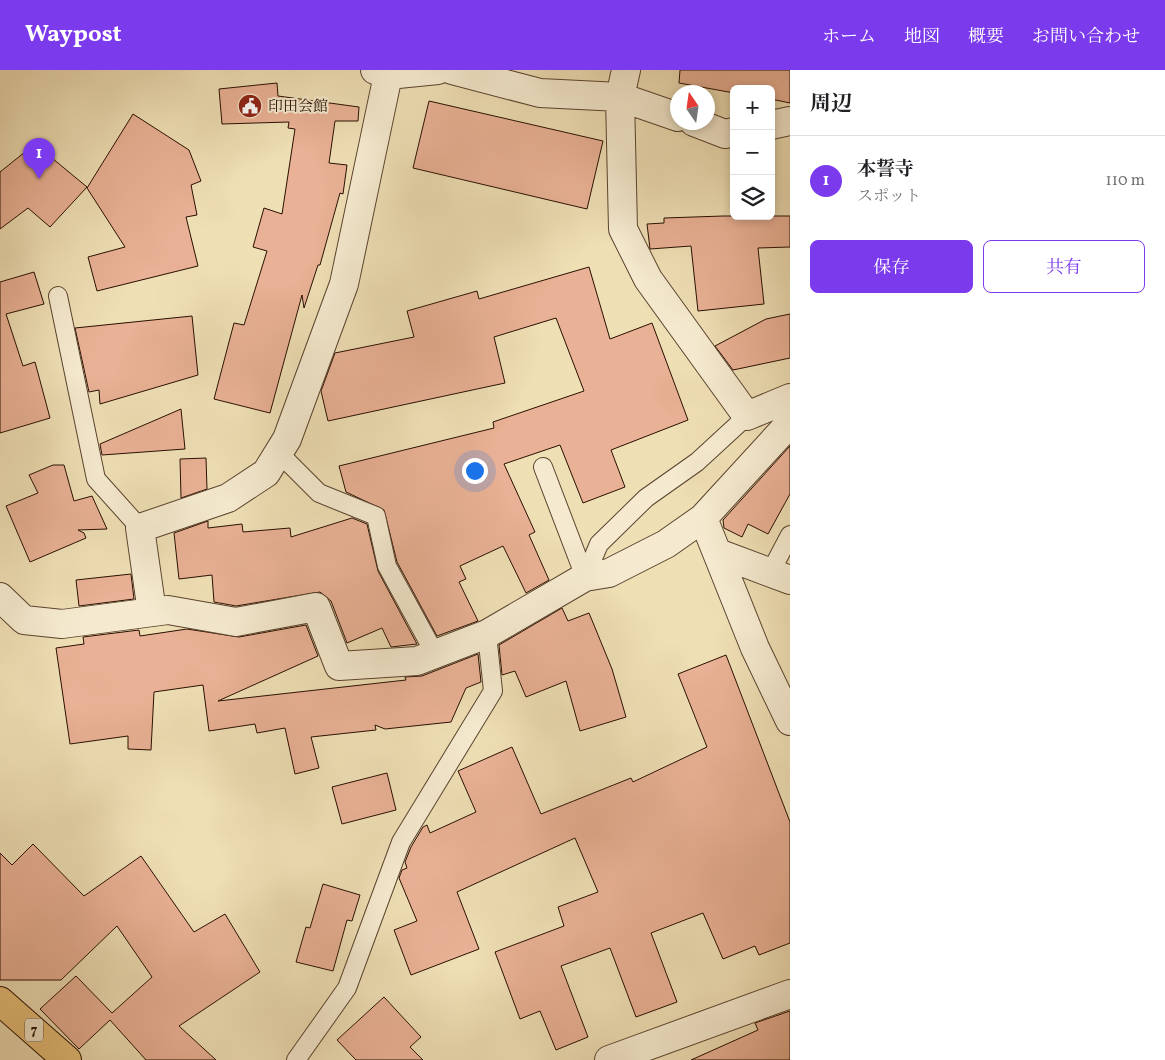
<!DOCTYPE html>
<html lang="ja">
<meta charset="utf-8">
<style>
:root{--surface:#fff;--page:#f6f6f6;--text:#202124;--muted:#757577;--line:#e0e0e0;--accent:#7c3aed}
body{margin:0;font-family:Vollkorn,"Noto Serif JP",serif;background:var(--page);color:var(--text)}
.controls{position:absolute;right:15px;top:15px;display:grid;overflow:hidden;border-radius:8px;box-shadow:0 2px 8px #0003}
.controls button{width:45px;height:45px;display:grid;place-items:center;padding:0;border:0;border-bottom:1px solid var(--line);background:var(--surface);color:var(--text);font:25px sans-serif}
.compass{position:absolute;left:670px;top:15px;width:45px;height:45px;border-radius:50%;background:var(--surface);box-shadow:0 2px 8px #0003;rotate:347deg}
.you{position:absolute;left:474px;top:400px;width:18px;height:18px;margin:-12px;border:4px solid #fff;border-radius:50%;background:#1a73e8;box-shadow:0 0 0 8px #1a73e833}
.badge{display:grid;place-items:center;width:32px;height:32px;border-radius:50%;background:var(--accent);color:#fff;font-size:16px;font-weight:700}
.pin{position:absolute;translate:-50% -41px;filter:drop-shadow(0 1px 2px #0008)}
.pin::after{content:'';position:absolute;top:26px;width:18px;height:15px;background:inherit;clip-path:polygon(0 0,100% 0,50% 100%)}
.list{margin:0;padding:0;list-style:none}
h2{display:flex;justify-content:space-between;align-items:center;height:65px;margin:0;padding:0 20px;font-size:21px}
h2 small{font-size:16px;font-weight:400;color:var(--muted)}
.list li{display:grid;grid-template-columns:32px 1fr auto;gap:15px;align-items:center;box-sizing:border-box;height:90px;padding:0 20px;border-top:1px solid var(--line)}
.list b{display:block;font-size:19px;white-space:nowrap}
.list p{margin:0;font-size:16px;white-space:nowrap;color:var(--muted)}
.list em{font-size:16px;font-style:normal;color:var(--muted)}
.actions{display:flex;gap:10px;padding:15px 20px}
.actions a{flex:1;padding:11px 0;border:1px solid var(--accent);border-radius:8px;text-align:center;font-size:18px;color:var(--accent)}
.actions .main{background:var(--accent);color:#fff}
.icon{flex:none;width:28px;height:28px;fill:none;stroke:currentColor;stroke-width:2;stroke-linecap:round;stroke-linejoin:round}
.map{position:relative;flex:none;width:790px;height:990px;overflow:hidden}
header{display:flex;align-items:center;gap:30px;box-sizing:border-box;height:70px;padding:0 25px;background:var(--accent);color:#fff}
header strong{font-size:24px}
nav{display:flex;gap:28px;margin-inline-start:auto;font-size:18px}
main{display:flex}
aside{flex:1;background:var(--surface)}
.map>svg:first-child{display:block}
.building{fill:#e9b195;stroke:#290f01}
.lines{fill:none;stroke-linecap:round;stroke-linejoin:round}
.lane-casing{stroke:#5a432e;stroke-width:20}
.street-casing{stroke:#5a432e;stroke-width:30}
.primary-casing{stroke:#290f01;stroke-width:30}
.lane{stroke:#f5eacf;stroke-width:18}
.street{stroke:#f5eacf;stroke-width:28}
.primary{stroke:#e8c07a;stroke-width:28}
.labels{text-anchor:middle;stroke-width:4;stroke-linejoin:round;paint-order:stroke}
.shield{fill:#f5eacf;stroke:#66513f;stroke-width:1}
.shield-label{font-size:14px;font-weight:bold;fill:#290f01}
.poi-label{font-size:15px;fill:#290f01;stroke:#f5eacf;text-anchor:start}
</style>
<header>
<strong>Waypost</strong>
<nav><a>ホーム</a><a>地図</a><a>概要</a><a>お問い合わせ</a></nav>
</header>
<main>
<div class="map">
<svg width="790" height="990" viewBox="0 0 790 990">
<rect width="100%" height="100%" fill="#efdfb5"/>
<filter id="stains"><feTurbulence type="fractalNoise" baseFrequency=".004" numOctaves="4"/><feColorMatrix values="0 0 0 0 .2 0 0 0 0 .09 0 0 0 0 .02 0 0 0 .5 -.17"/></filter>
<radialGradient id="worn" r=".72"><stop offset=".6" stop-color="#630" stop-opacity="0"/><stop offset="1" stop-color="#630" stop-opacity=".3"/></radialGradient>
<path class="building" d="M680,0H790V33L771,29V19H734V23L679,13Z
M277,13L278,26L359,37L358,51H335L329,93L347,95L343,124L340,123L320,195H318L304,238L302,225L270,343L214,329L234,253L244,255L267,181L253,177L264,138L282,144L295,59L288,58L289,52L222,54L219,19Z
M429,31L603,71L587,139L413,98Z
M133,44L189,80L201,111L191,115L197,145L186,147L198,196L97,221L88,187L125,177L87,118Z
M35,74L87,117L50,157L28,138L0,159V102Z
M723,146H790V177L758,178L764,234L698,241L691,176L650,179L647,154L664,153V148Z
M589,197L610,269L652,253L688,350L611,380L625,417L583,433L560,375L504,394L535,462L529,465L549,510L526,523L503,476L460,496L466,509L459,512L478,551L437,566L397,492L384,440L346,422L339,396L494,358L493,352L584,321L556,248L494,267L505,313L328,351L321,321L335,283L414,267L407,241L477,221L479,229Z
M34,202L44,234L6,244L23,296L35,292L50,348L0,363V212Z
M790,244V288L733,300L715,276L766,249Z
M192,246L198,305L100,334L99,320L89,322L75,258Z
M181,339L185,379L102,385L100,374Z
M790,376V424L768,464L748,454L742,467L724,458L723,450Z
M206,388L207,419L181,428L180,389Z
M53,395H64L74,431L92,426L107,459L78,460L84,463L86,468L30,492L6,436L38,423L29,405Z
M352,448L367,454L378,501L417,574L391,577L382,558L347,573L331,531L320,522L236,536L214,532L212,505L179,509L174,463L208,451V458L242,454L243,462L290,458L291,467Z
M131,504L134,529L79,536L76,510Z
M562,538L568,551L589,543L612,599L626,647L580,661L566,611L526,627L515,601L502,605L499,575Z
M306,555L318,586L218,631L406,610L405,607L422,606L478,584L481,612L466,618L451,652L385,659L375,655L376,660L311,667L319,698L295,704L285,658L257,663L255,654L209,661L203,615L154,622L151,680L128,679V666L70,674L56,578L84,574L83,567L139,560L140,566L187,559L239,567Z
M726,585L790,752V873L759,885L755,876L723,889L703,843L651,863L677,932L636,947L610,878L561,896L588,967L556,980L540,941L520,949L495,882L564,856L558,837L598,822L575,768L457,822L479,879L411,905L394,860L417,851L399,808L402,800L407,798L405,792L411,777L423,757L427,755L430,763L476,742L458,701L512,677L541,744L631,708L633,712L707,677L678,604Z
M387,703L396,740L342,754L332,717Z
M33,774L84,826L141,786L194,862L225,844L260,902L179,956L216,990H146L110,950L79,979L40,939L76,906L112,943L152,907L117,856L61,910H0V783L12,795Z
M323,814L360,825L352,851L347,850L333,901L296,892L306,857L310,858Z
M384,927L421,967L410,977L423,990H356L337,970Z
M790,941V990H691L758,960L755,953Z"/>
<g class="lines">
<g class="lane-casing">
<path id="lane" d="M58,226L96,409L140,458
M278,382L319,423L376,446L387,496L435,584
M543,397L585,507
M770,503L790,465
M585,507L599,474L646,428L697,392L747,346
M296,990L347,918L401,772L493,621L487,564"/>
</g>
<g class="street-casing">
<path id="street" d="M375,0L388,5L438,0
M452,0L540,23L620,27L678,47
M626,0L620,27L623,159L648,209L747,346L790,328
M694,52L725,64L734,62
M771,55L790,51
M703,448L755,578L790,651
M718,483L790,510
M0,527L24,550L62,554L168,540L236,552L316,537L339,596L417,591L435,584L487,564L585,507L609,503L666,474L703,448L790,353
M152,542L140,458L228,428L266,403L287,369L344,214L388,5
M609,990L790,924"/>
</g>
<g class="primary-casing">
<path id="primary" d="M0,931L67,990"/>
</g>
<use href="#lane" class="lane"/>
<use href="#street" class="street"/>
<use href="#primary" class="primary"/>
</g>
<defs>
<g id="civic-disc" transform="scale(1.25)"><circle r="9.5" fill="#8f2418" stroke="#f5eacf"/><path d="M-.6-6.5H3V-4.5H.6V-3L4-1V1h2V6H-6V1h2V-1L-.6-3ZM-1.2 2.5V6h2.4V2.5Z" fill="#fff"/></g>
</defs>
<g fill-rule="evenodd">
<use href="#civic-disc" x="250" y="36"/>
</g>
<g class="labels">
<rect class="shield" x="25" y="948.5" width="18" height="23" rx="4"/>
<g class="shield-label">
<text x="34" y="965">7</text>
</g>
<g class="poi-label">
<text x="268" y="41">印田会館</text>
</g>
</g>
<rect width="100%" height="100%" filter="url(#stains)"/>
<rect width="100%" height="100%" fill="url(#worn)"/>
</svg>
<div class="controls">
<button>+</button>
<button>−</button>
<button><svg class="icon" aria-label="layers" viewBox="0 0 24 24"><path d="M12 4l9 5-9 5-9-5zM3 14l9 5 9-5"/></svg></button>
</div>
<svg class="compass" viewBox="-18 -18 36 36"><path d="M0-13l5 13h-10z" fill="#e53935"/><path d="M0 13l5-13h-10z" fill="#757577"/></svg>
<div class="you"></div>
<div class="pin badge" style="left:39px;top:109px">1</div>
</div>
<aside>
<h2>周辺<small></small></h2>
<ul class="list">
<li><span class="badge">1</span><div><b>本誓寺</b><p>スポット</p></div><em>110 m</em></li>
</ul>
<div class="actions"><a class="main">保存</a><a>共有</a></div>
</aside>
</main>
